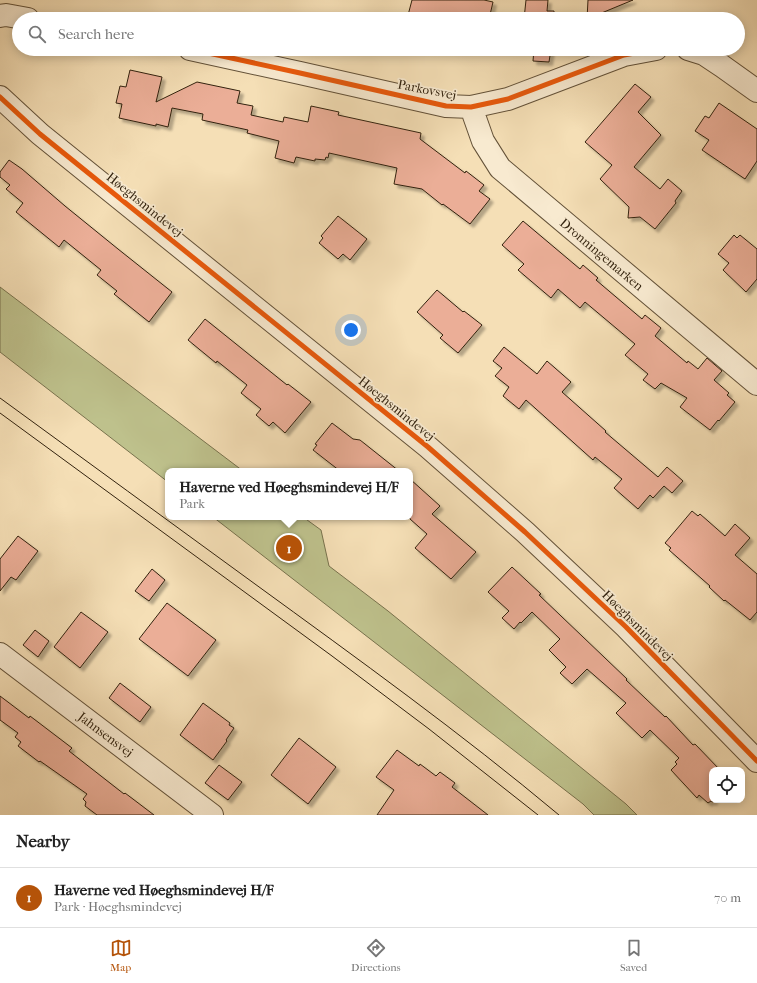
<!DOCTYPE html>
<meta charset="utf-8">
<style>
:root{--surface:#fff;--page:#f6f6f6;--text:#222;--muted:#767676;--line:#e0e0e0;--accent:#b45309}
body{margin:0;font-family:"IM FELL French Canon",serif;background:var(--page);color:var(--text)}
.controls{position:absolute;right:12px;bottom:12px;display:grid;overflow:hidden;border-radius:8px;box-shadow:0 2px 10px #0003}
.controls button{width:36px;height:36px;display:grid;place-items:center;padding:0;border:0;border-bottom:1px solid var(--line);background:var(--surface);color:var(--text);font:20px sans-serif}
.you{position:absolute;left:351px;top:330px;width:14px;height:14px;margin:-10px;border:3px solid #fff;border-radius:50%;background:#1a73e8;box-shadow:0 0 0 6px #1a73e833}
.badge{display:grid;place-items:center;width:26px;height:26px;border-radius:50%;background:var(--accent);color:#fff;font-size:13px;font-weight:700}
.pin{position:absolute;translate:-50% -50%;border:2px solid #fff;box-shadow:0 1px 4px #0006}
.popup{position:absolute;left:165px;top:468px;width:248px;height:52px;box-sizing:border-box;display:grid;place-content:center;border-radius:8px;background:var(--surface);filter:drop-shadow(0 1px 3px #0005);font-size:13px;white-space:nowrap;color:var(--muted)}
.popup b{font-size:15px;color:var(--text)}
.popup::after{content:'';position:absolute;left:50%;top:100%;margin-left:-8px;border:8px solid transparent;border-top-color:var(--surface)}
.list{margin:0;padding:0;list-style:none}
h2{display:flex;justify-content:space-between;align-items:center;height:52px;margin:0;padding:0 16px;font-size:17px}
h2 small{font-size:13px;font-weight:400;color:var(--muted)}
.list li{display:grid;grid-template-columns:26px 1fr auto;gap:12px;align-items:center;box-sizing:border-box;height:60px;padding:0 16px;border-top:1px solid var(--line)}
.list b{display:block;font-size:15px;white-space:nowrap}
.list p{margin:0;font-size:13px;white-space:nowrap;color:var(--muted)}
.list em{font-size:13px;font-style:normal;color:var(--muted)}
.icon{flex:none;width:22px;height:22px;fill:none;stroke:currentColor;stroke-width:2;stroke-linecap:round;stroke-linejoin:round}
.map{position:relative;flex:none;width:757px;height:815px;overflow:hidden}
.search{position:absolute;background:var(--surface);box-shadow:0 2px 10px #0003;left:12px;right:12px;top:12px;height:44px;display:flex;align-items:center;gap:10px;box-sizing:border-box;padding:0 14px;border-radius:22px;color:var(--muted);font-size:15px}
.sheet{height:112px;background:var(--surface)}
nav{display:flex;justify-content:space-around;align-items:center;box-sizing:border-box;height:56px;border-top:1px solid var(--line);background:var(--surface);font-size:11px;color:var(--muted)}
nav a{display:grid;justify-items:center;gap:2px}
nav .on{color:var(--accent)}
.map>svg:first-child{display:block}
.green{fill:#bec18c;stroke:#78724d}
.building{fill:#ebae97;stroke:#32220e;filter:url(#shadow)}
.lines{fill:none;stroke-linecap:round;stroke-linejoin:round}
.minor-casing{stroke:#635138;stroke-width:24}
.tertiary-casing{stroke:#635138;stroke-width:24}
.minor{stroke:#f8ead0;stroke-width:22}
.tertiary{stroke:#f8ead0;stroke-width:22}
.tram{stroke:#32220e;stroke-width:1}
.cycleway-casing{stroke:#f8ead0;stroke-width:8}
.cycleway{stroke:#e8590c;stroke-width:5}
.labels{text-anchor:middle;stroke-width:3.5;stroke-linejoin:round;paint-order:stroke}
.street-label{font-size:13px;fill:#32220e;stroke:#f8ead0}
</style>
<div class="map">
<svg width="757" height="815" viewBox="0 0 757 815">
<defs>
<filter id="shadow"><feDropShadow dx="3.5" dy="3.5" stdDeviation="1" flood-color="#0004"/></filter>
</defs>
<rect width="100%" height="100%" fill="#f5dfb6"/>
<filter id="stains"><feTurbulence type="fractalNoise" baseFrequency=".005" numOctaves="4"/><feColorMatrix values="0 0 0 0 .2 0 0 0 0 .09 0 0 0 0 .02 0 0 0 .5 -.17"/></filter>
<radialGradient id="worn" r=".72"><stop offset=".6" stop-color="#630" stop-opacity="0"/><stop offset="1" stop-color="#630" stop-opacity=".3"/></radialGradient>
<path class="green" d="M0,287L243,471H168V482L0,352Z
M213,517H303L321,530L329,566L388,611L626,804L637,815H594L583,804Z"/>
<path class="building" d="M412,0H484L493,2L489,19H407Z
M526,0H548L547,11H554V19H524Z
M588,0H633L587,19Z
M534,49H551L549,62L533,61Z
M130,70L162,77L156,102L197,82L240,91L237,103L253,106L251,115L283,122L284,117L308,122L311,106L339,112L338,115L421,133L420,139L465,173L466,171L484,185L479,191L490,199L470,224L443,204L442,205L422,189L394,184L397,168L329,153L328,158L326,157L325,160L315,159V161L296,157L294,163L275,158L279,141L247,133L248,130L202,120L203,114L172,108L168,127L156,124V126L119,118L122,104L116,103L120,86L126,87Z
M635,84L651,97L638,112L661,135L634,167L660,189L668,179L682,191L675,201L676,203L655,229L640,217L628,218L629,207L600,179L612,165L585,142Z
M719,103L757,129V161L745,179L702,150L709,140L695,131L705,116L709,118Z
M9,160L22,169L65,206L118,249L172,292L149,322L114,294L117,291L97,275L101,270L64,240L59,247L16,212L23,203L6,189L10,185L0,177V172Z
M338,216L367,239L350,260L343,254L338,259L319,243L323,238L321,236Z
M523,221L580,269L583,265L598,278L596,280L642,319L645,315L661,328L655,336L687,363L688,361L698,369L707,358L722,371L714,380L729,393L727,395L735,402L719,421L718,420L710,430L680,407L687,398L661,383L655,389L643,380L648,374L625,355L635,344L585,302L580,308L558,289L551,298L518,270L524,264L502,245Z
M734,235L737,238L740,235L757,249V279L746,292L723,270L729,263L718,254Z
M437,290L463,312L464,311L482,325L458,353L440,338L443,335L417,312Z
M205,319L287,385L288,384L311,402L285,433L273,422L269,426L256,415L261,409L241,393L247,385L217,361L216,363L188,340Z
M504,347L537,374L547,361L571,382L562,392L606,431L605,432L658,477L667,467L683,481L672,493L664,486L653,498L650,495L638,509L614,488L622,479L595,457L593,460L526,400L519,409L503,396L509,387L495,376L502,368L493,361Z
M332,423L353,439L360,440L399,471H340L313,450L317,445L315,444Z
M410,479L440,506L432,514L476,552L451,579L415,548L427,534L410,519Z
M692,511L698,516L700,514L725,536L735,524L750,538L735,555L757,574V612L750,620L725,600L724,601L709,587L710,586L669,550L671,548L665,543Z
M18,536L38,551L16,580L11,577L0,591V559Z
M512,567L541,594L539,595L627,679L626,680L665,717L666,716L693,745L695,744L720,770H712V800H715L713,802L711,801L708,803L699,795L697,798L671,770L677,764L675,762L679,758L650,730L642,738L616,713L626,703L587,669L572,684L560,673L566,667L549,650L560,639L532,612L521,623L520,622L514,629L502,618L509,611L488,592Z
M152,569L165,580L149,601L135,591Z
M167,603L216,640L188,676L139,639Z
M81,612L108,632L80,668L54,647Z
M35,630L49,641L38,657L23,645Z
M120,683L151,707L140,722L109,698Z
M0,696L29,718L30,716L72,748L69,751L124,794L125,793L154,815H97L85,806L86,802L83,799L87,794L40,761L39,762L18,746L21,742L15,737L18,733L0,720Z
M203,703L230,723L229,725L234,728L226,740L227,741L213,760L180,735Z
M299,738L336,767L308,804L271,775Z
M397,750L419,766L420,764L436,776L440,772L455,783L452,787L488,815H377L394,790L376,777Z
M219,765L242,782L228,800L205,783Z"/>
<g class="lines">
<g class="minor-casing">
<path id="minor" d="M0,16L6,15L28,19
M190,49L300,73L446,106L471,107L508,99L624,55L656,49
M688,49L704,54L722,66L757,91
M471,107L483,141L500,168L757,384
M0,654L212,815"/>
</g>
<g class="tertiary-casing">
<path id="tertiary" d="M0,97L40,134L428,447L525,532L626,627L757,761"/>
</g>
<use href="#minor" class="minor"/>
<use href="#tertiary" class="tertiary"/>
<path class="tram" d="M0,398C85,460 170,522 255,584C358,659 461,733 559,815
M0,413L332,656L429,729L538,815"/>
<g class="cycleway-casing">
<path id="cycleway" d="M190,49L300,73L446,106L471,107L508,99L624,55L656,49
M0,97L40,134L428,447L525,532L626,627L757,761"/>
</g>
<use href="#cycleway" class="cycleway"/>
</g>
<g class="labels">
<g class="street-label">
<text transform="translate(427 89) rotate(11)" y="5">Parkovsvej</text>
<text transform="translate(145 204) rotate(39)" y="5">Høeghsmindevej</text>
<text transform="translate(602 254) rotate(40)" y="5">Dronningemarken</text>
<text transform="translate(397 408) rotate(39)" y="5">Høeghsmindevej</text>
<text transform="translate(638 625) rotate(45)" y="5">Høeghsmindevej</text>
<text transform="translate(106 734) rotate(37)" y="5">Jahnsensvej</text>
</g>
</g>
<rect width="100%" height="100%" filter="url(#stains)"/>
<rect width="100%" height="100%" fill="url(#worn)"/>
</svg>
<div class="controls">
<button><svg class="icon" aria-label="locate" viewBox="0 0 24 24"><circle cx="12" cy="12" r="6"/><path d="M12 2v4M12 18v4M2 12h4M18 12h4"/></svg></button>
</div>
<div class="you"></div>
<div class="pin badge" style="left:289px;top:548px">1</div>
<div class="popup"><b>Haverne ved Høeghsmindevej H/F</b>Park</div>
<div class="search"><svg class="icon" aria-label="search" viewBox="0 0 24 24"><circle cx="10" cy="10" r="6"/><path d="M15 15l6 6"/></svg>Search here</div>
</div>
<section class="sheet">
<h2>Nearby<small></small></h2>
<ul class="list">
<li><span class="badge">1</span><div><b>Haverne ved Høeghsmindevej H/F</b><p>Park · Høeghsmindevej</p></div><em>70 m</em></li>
</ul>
</section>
<nav>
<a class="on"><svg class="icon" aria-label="map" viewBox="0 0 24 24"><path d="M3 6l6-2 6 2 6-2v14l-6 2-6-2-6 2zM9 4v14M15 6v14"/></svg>Map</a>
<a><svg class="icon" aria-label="directions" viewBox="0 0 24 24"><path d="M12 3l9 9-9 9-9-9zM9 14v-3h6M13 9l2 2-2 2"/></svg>Directions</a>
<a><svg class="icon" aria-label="saved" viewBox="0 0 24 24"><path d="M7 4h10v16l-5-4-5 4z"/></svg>Saved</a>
</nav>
